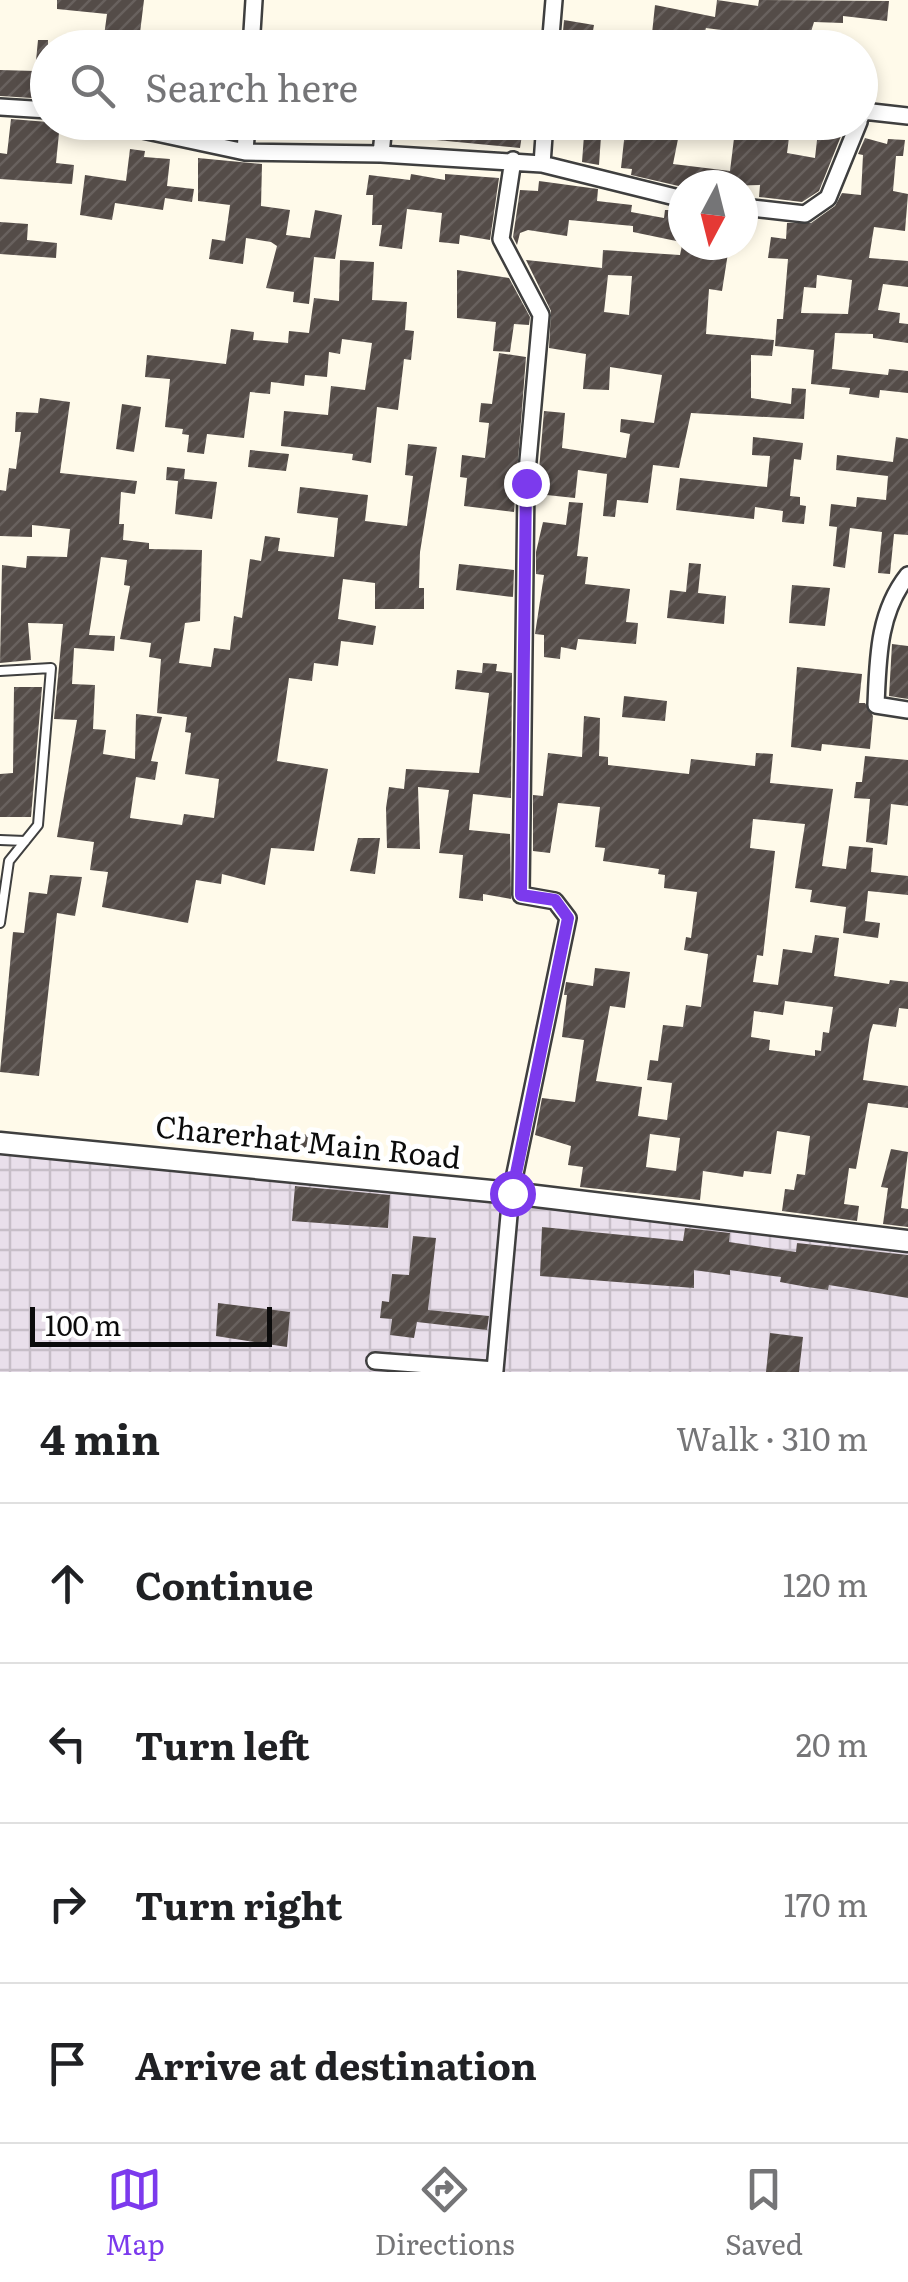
<!DOCTYPE html>
<meta charset="utf-8">
<style>
:root{--surface:#fff;--page:#f6f6f6;--text:#202124;--muted:#757577;--line:#e0e0e0;--accent:#7c3aed}
body{margin:0;font-family:Literata,serif;background:var(--page);color:var(--text)}
.compass{position:absolute;left:668px;top:170px;width:90px;height:90px;border-radius:50%;background:var(--surface);box-shadow:0 5px 15px #0003;rotate:187deg}
.scale{position:absolute;left:30px;bottom:25px;width:242px;box-sizing:border-box;padding-left:10px;border:5px solid #0c0c0c;border-top:0;font-size:28px;line-height:35px;white-space:nowrap;color:#0c0c0c;-webkit-text-stroke:8px #fff;paint-order:stroke}
.stop{position:absolute;width:30px;height:30px;margin:-22px;border:8px solid #7c3aed;border-radius:50%;background:#fff}
.stop.end{background:#7c3aed;border-color:#fff;box-shadow:0 2px 10px #0008}
.list{margin:0;padding:0;list-style:none}
h2{display:flex;justify-content:space-between;align-items:center;height:130px;margin:0;padding:0 40px;font-size:42px}
h2 small{font-size:32px;font-weight:400;color:var(--muted)}
.list li{display:grid;grid-template-columns:65px 1fr auto;gap:30px;align-items:center;box-sizing:border-box;height:160px;padding:0 40px;border-top:2px solid var(--line)}
.list b{display:block;font-size:38px;white-space:nowrap}
.list em{font-size:32px;font-style:normal;color:var(--muted)}
.icon{flex:none;width:55px;height:55px;fill:none;stroke:currentColor;stroke-width:2;stroke-linecap:round;stroke-linejoin:round}
.map{position:relative;flex:none;width:908px;height:1372px;overflow:hidden}
.search{position:absolute;background:var(--surface);box-shadow:0 5px 15px #0003;left:30px;right:30px;top:30px;height:110px;display:flex;align-items:center;gap:25px;box-sizing:border-box;padding:0 35px;border-radius:55px;color:var(--muted);font-size:38px}
.sheet{height:770px;background:var(--surface)}
nav{display:flex;justify-content:space-around;align-items:center;box-sizing:border-box;height:140px;border-top:2px solid var(--line);background:var(--surface);font-size:28px;color:var(--muted)}
nav a{display:grid;justify-items:center;gap:5px}
nav .on{color:var(--accent)}
.map>svg:first-child{display:block}
.industrial{fill:url(#industrial-grid)}
.building{fill:url(#building-hatch);fill-rule:evenodd}
.lines{fill:none;stroke-linecap:round;stroke-linejoin:round}
.service-casing{stroke:#3f3f3f;stroke-width:12}
.minor-casing{stroke:#3f3f3f;stroke-width:20}
.tertiary-casing{stroke:#3f3f3f;stroke-width:25}
.service{stroke:#fff;stroke-width:8}
.minor{stroke:#fff;stroke-width:15}
.tertiary{stroke:#fff;stroke-width:20}
.route{stroke:#7c3aed;stroke-width:12}
.labels{text-anchor:middle;stroke-width:10;stroke-linejoin:round;paint-order:stroke}
.street-label{font-size:30px;fill:#0c0c0c;stroke:#fff}
</style>
<div class="map">
<svg width="908" height="1372" viewBox="0 0 908 1372">
<defs>
<pattern id="industrial-grid" width="8" height="8" patternUnits="userSpaceOnUse" patternTransform="scale(2.5)"><rect width="8" height="8" fill="#e9dfeb"/><path d="M0 4h8M4 0v8" fill="none" stroke="#c7bec8"/></pattern>
<pattern id="building-hatch" width="6" height="6" patternUnits="userSpaceOnUse" patternTransform="scale(2.5)"><rect width="6" height="6" fill="#544c48"/><path d="M-1 1l2-2M0 6l6-6M5 7l2-2" fill="none" stroke="#68615e"/></pattern>
</defs>
<rect width="100%" height="100%" fill="#fffaea"/>
<path class="industrial" d="M0,1143L908,1241V1372H0Z"/>
<path class="building" d="M57,0H144L139,41L104,36L107,14L57,9Z
M717,0L758,6L759,0L889,1L887,21L843,16V23L814,22L806,48L757,38L756,48H730L729,31L706,28L701,45L666,36L664,44L651,43L655,5L715,17Z
M564,20L594,25L590,48L562,43Z
M38,40H48V99L0,96V70L35,71Z
M11,119L60,123L56,163L74,165L72,184L0,179V153L7,154Z
M391,122H524L520,148L394,136Z
M585,122H602L599,165L582,162Z
M626,122L680,129L673,164L730,171L736,122H791L787,153L815,158L819,122H841L843,131L819,191L802,202L759,197L760,185L683,187L631,175L632,169L621,168Z
M865,138L887,144L888,139L905,140L903,156H896L893,191L908,194L905,231L874,227L869,258L908,261V287L883,284L878,310L900,313L899,323L908,324V343L873,338V334L835,333L832,369L888,375L889,369L908,371V393L880,390L879,398L849,394L850,388L811,384L814,350L775,346L777,319H783L788,259L768,258L771,237L786,239L787,223H811L835,206L842,193L861,195L863,155L858,154ZM817,275L852,280L848,314L801,313L804,287L816,288Z
M130,149L145,151L144,157L170,159L167,186L194,189L192,202L165,198L163,210L115,203L112,220L80,215L85,175L126,181Z
M198,158L262,164L261,206L290,210L286,235L310,238L315,210L342,215L335,259L314,257L309,304L293,302L294,292L266,288L277,246L271,242L246,238L243,264L209,259L212,239L225,241L230,205L198,201Z
M411,174L445,180V174L499,178L490,240L460,235L459,244L439,242L442,213L407,209L402,249L379,246L382,225H372L373,195H366L369,175L410,180Z
M539,181L598,189L597,201L632,205L631,212L664,218L665,210H683L681,242L633,232V226L569,220L567,236L528,230L520,233L517,245L513,237L520,190L538,191Z
M0,222L28,224L27,240L57,243L56,258L0,254Z
M682,245L709,246L708,250L728,253L722,291L709,289L706,334L774,340L772,356L751,355V398L791,404L792,388L806,389L804,419L691,413L679,468L653,465L648,503L617,500L615,517L603,516L607,474L578,470L575,498L537,494L544,411L565,413L562,448L626,458L630,434L620,432L621,419L654,423L662,375L610,367L609,390L583,389L586,354L549,348L551,311L526,260L602,268L603,250L680,255ZM608,275L632,276L629,315L604,312Z
M340,260L374,262L372,300L407,302L405,330L414,331L411,360L404,359L398,410L377,407L371,463L352,460L353,454L281,446L284,411L328,415L331,386L365,390L372,343L342,339L340,354L329,352L327,377L305,375L304,386L271,382L270,394L250,392L244,438L207,434L204,454L187,452L189,435L182,434L183,429L165,427L170,379L145,377L147,355L226,364L231,329L254,332L253,340L288,343L289,331L309,333L314,298L339,301Z
M457,270L509,278L530,317L529,325L514,324L510,352L493,351L496,322L457,318Z
M499,353L526,357L514,512L464,506L467,478L460,477L462,455L485,458L489,423L479,422L481,403L492,404Z
M40,398L70,402L60,473L137,481L135,494L121,492L119,524H124L123,540L149,543V549L202,550L200,621L185,623L179,663L211,667L214,648L230,650L234,616L242,618L250,559L261,561L265,536L280,538L278,551L334,557L338,518L297,513L300,487L368,495L365,521L407,526L413,476L405,475L408,444L437,447L420,552L419,588H424V609H375V583L343,579L338,619L376,626L373,645L341,641L338,666L314,663L312,681L289,678L277,761L328,769L314,851L271,848L265,885L222,874L221,884L196,880L188,923L102,907L108,872L90,870L94,842L57,837L77,720L54,719L63,624L28,623L31,660L0,663L2,565L26,568L27,556L67,557L70,529L32,525V537L0,536V490L6,491L9,468L16,469L21,432H15L16,412L38,413ZM101,557L127,560L124,585L130,586L120,639L151,643L149,657L161,659L157,713L187,717L185,732L191,733L185,774L219,779L214,818L184,814L182,825L130,818L136,777L155,780L158,762L151,761L162,717L136,714L135,759L103,754L106,730L93,729L95,685L72,684L74,648L114,651L115,636L89,635Z
M122,404L141,407L134,452L116,449Z
M753,437L803,443L801,460L794,459L790,496L800,497V505L806,506L804,524L782,522L783,511L755,507L754,519L676,510L680,478L767,487L770,456L752,455Z
M896,437L908,439V535L894,534L890,574L878,573L882,532L850,528L845,568L833,566L837,527L829,526L831,504L856,507L857,497L886,500L888,476L836,470L837,455L893,462Z
M250,450L289,454L286,471L248,467Z
M167,467L185,469L184,479L217,482L212,519L175,514L178,481L166,480Z
M569,502L583,503L577,556L588,557L585,584L630,589L626,622L638,623L636,644L578,639L576,650L561,647L560,659L544,657V635L535,634L544,575L536,574V552L543,522L566,525Z
M689,563L701,564L698,593L726,596L724,624L667,618L670,590L686,592Z
M459,564L514,570L513,597L456,590Z
M792,585L830,588L825,626L789,623Z
M892,644L908,646V699L889,696Z
M483,663L497,664L496,671L512,673L511,798L473,794L469,830L510,834L511,899L483,894V901L459,898L463,855L439,853L449,790L418,787L420,849L387,848L386,808L389,787L404,789L406,769L479,773L489,693L455,689L457,670L482,673Z
M797,667L862,674L859,703H865L873,716L870,749L822,744L821,751L791,747Z
M14,687H42L31,817H0V774L13,773Z
M624,696L667,701L665,721L622,717Z
M584,716L600,718L599,756L608,757V765L689,774L691,759L755,766L756,753L773,754L770,783L833,789L822,866L846,869L849,846L873,848L871,872L908,876V895L868,891L865,921L880,923L878,938L843,933L846,907L810,902L812,890L795,888L805,824L753,819L750,848L775,851L763,956L757,955L753,982L778,985L783,949L812,953L815,935L839,938L834,976L889,984L890,980L908,982V1009L899,1008L896,1027L873,1024L870,1033L863,1080L908,1086V1108L868,1103L856,1169L849,1168L844,1204L859,1206L857,1221L782,1211L785,1189L794,1190L797,1174L805,1175L810,1136L777,1131L771,1174L744,1171L743,1177L703,1171L700,1200L580,1187L583,1167L568,1165L571,1146L535,1135L542,1098L575,1102L584,1040L562,1037L567,995H564L566,982L593,986L595,968L630,972L625,1008L610,1006L596,1081L642,1087L638,1116L667,1120L672,1083L647,1080L650,1060L658,1061L663,1025L683,1027L686,1005L701,1007L708,954L684,950L686,937L691,938L697,892L664,888L665,875L658,874L659,869L603,861L605,848L595,847L600,807L558,803L550,853L533,851V795L543,796L548,753L582,757ZM785,1001L833,1007L829,1033L823,1032L821,1051L815,1050V1056L769,1050L770,1040L751,1037L754,1011L783,1015ZM650,1134L680,1138L676,1171L646,1167Z
M865,756L908,760V806L891,804L887,845L866,842L870,799L854,798L856,782H862Z
M358,838H380L375,874L350,871Z
M50,875L82,877L75,916L57,913L39,1076L0,1072L13,932L24,933L29,892L47,894Z
M302,1134L340,1140L337,1158L299,1152Z
M891,1149L908,1152L901,1208L908,1209V1227L883,1224L888,1188L881,1187Z
M295,1186L390,1195L388,1228L292,1221Z
M542,1227L683,1241L685,1228L730,1233L729,1242L796,1252L797,1243L908,1255V1298L829,1285L828,1290L807,1287L780,1282L781,1277L730,1270V1275L694,1270V1288L540,1276Z
M413,1236L436,1238L428,1310L489,1316L487,1330L417,1322L414,1338L390,1335L392,1319L380,1318L382,1301L389,1302L392,1274L409,1275Z
M218,1303L290,1312L287,1347L216,1336Z
M770,1333L803,1337L799,1372H766Z"/>
<g class="lines">
<g class="service-casing">
<path id="service" d="M0,671L51,668L38,825L9,861L0,923
M0,840L25,841"/>
</g>
<g class="minor-casing">
<path id="minor" d="M251,48L254,0
M550,48L554,0
M0,107L48,110
M860,118L863,111L908,116
M105,122L245,152L381,154
M383,134L381,154L542,164L683,199
M245,152L247,122
M542,164L545,122
M743,207L805,214L828,198L859,122
M908,575C878,613 878,658 876,705L908,710
M375,1361L495,1370L511,1193L568,918L555,901L521,895L526,483L541,315L501,239L513,160"/>
</g>
<g class="tertiary-casing">
<path id="tertiary" d="M0,1143L511,1193L908,1241"/>
</g>
<use href="#service" class="service"/>
<use href="#minor" class="minor"/>
<use href="#tertiary" class="tertiary"/>
</g>
<g class="lines">
<path class="route" d="M512,1193L568,918L555,900L521,895L526,483"/>
</g>
<g class="labels">
<g class="street-label">
<text transform="translate(308 1143) rotate(6)" y="10">Charerhat Main Road</text>
</g>
</g>
</svg>
<svg class="compass" viewBox="-18 -18 36 36"><path d="M0-13l5 13h-10z" fill="#e53935"/><path d="M0 13l5-13h-10z" fill="#757577"/></svg>
<div class="scale">100 m</div>
<div class="stop" style="left:512px;top:1193px"></div>
<div class="stop end" style="left:526px;top:483px"></div>
<div class="search"><svg class="icon" aria-label="search" viewBox="0 0 24 24"><circle cx="10" cy="10" r="6"/><path d="M15 15l6 6"/></svg>Search here</div>
</div>
<section class="sheet">
<h2>4 min<small>Walk · 310 m</small></h2>
<ul class="list">
<li><svg class="icon" aria-label="ahead" viewBox="0 0 24 24"><path d="M12 20V5M6 11l6-6 6 6"/></svg><div><b>Continue</b></div><em>120 m</em></li>
<li><svg class="icon" aria-label="left" viewBox="0 0 24 24"><path d="M17 20v-9H6M10 6l-5 5 5 5"/></svg><div><b>Turn left</b></div><em>20 m</em></li>
<li><svg class="icon" aria-label="right" viewBox="0 0 24 24"><path d="M7 20v-9h11M14 6l5 5-5 5"/></svg><div><b>Turn right</b></div><em>170 m</em></li>
<li><svg class="icon" aria-label="arrive" viewBox="0 0 24 24"><path d="M6 21V4h12l-3 4 3 4H6"/></svg><div><b>Arrive at destination</b></div></li>
</ul>
</section>
<nav>
<a class="on"><svg class="icon" aria-label="map" viewBox="0 0 24 24"><path d="M3 6l6-2 6 2 6-2v14l-6 2-6-2-6 2zM9 4v14M15 6v14"/></svg>Map</a>
<a><svg class="icon" aria-label="directions" viewBox="0 0 24 24"><path d="M12 3l9 9-9 9-9-9zM9 14v-3h6M13 9l2 2-2 2"/></svg>Directions</a>
<a><svg class="icon" aria-label="saved" viewBox="0 0 24 24"><path d="M7 4h10v16l-5-4-5 4z"/></svg>Saved</a>
</nav>
